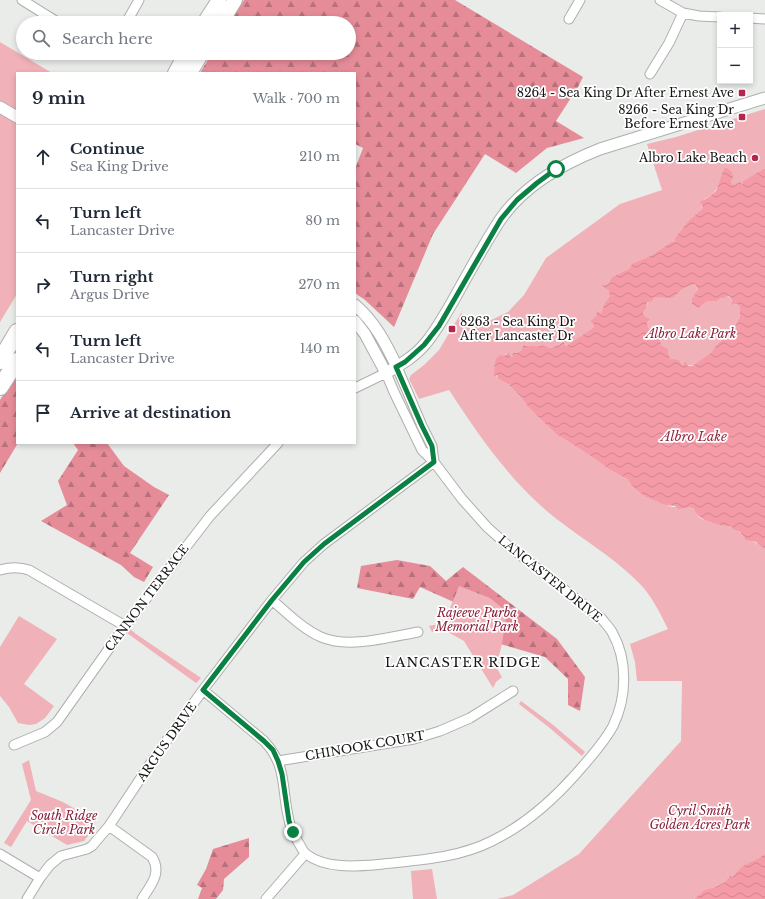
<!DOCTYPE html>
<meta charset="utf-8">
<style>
:root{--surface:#fff;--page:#f2f2f3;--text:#1f2937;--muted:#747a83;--line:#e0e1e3}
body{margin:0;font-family:"Libre Baskerville",serif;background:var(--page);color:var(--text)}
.controls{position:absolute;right:12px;top:12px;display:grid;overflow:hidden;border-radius:0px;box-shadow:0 2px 6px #0003}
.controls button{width:36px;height:36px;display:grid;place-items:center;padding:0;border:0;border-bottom:1px solid var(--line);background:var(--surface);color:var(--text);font:20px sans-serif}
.stop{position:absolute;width:12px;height:12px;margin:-9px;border:3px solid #0b8043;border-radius:50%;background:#fff}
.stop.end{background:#0b8043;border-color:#fff;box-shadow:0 1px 4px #0008}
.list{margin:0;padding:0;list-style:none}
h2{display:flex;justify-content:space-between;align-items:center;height:52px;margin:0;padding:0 16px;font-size:17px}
h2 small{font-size:13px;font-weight:400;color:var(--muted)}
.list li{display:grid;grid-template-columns:26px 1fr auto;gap:12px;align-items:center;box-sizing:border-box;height:64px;padding:0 16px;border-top:1px solid var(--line)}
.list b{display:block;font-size:15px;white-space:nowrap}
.list p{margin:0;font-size:13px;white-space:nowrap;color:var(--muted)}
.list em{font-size:13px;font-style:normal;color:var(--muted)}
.icon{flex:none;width:22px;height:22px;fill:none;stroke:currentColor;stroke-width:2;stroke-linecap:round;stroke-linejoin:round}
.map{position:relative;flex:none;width:765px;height:899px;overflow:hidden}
.search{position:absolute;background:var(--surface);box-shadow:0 2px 6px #0003;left:16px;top:16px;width:340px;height:44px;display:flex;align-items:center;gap:10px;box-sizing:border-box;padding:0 14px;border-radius:22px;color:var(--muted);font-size:15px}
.panel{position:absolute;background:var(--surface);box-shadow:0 2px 6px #0003;left:16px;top:72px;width:340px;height:372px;border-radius:0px}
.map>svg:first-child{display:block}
.forest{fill:url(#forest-firs)}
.green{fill:#f1b1b8}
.water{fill:url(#water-waves);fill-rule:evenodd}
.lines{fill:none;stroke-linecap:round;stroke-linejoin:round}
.minor-casing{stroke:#adb0ad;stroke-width:11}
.tertiary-casing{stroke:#adb0ad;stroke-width:13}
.primary-casing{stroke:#adb0ad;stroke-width:16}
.motorway-casing{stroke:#adb0ad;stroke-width:18}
.minor{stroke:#fff;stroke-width:9}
.tertiary{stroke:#fff;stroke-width:11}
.primary{stroke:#fff;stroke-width:14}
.motorway{stroke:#fff;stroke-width:16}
.route{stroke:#0b8043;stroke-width:5}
.poi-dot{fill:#b6264c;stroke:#fff;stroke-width:1.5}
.labels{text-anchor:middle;stroke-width:3.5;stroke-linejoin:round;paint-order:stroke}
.poi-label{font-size:12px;fill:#151615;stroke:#fff;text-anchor:end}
.park-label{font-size:12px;font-style:italic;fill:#871f39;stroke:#fff}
.street-label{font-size:12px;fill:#151615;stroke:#fff}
.water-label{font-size:13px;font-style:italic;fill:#922a42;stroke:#fff}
.neighbourhood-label{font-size:13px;letter-spacing:1px;fill:#151615;stroke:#fff}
</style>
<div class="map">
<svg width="765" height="899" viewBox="0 0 765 899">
<defs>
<pattern id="forest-firs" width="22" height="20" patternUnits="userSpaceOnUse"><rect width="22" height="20" fill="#e58c98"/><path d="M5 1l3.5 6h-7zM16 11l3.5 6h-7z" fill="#b8717b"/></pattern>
<pattern id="water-waves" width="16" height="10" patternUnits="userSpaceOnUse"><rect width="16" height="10" fill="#f59ba7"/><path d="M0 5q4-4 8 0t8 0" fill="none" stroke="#d1858f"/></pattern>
</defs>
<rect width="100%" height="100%" fill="#e9ece9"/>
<path class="forest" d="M244,0H455L583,77L578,87L556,121L584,138L547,148L516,173L485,154L433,234L394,327L365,300L355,293V169L363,148L355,144V73H200L212,53H349V23H230Z
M17,372V403L16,405L17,406L18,443L0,473V400Z
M73,443H107L124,466L154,487L169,495L130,553L153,567L144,582L134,577L121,565L41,521L67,505L58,481L78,450Z
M397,560L430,566L446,581L463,567L557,639L585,677L580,711L568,705V679L545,657L473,636L456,603L420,587L413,599L357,588L361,566Z
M249,838V857L224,879L223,890L216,899H198L202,888L197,885L206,869L213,849Z"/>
<path class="green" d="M0,42L52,73H17V294L0,322Z
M765,109V168L743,181V185H734L731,182L732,173L726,168H724C720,179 718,195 704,199L701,206L703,208L689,220L675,238V242H671L652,255L635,263L630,268L612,277L608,284L602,285L610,292V296L605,302L601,313L598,311L596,316L590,321L594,325V327L566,346L562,342L559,345L550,348L544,345C539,348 532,345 526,346L523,344L522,350L516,353L513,352L512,357H510L506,353L504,357L495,362V373L498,379L508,384L521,397L530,409L556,434L586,453L610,470L627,479L635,489L645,497L672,507H690L694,509L699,517L702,519L712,523L731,526C733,529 735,529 738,531C741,533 743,536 745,538C752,542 759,543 765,549V853L758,859L742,868L738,872L725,882L715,887L706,890L694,899H497L513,895L579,854L681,741L682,681H637L635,662L630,644L668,629C660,613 652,596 639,583C609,552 570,533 539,504C503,471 476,431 449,390L419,399L409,379L411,375L424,365L439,350L461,313L481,325L508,312L524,295L546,258L620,204L662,190L647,144L676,137Z
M695,284L698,291L692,298L697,307L707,301H717L721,298L724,299L725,296H728L732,300L731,302L734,305L737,304L740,308V316L732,332L717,344L710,355L693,365L683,366L679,360L670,358L668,351L669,349L661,345L660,334C653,331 649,331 647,323L651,319L646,317L643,313L647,307L646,305L654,297L675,296L684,288Z
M459,586L490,598L507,612L502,644L496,667L502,677L496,682L493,688L464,641L444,630L432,632L429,626L444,623Z
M19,616L57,639L24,684L54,706L45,718L36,724L29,725L18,723L9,707L0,696V647Z
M130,629L136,634L201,678L196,683L127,633Z
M521,701L552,724L585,752L582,756L551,729L519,704Z
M29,760L36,791L63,802L96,821L91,830L92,831L84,841L67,845L27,821L11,847L4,843L31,800L22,764Z
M432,869L437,899H413L411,871Z"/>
<path class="water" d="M724,168H727L732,172L733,177L731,182L734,185L740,182L743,185V181L765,168V549L756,542L746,540L740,532L733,529L731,526C719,526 698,521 694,509L690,507L679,509L675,506L666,505L645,497L635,489L627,479L610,470L586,453L556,434L529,408L521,397L508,384L498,379L497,375L495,376L494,375C495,368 493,359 500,355L504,356L508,353L510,354V357H512L513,352L516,353L522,350L523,344L526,346C533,345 538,348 544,345L550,348L559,345L564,341V344L566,346L594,327V325L590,321L596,316L597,311L601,313L605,302L610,296L609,291L601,285L608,284L612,277L630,268L632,264L652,255L671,242H675V238L689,220L703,208L700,202L709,197L716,191ZM695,284L698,290L692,298V304L698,308L707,301H717L721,298L724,299L726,296H729L732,300L731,304L733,305L737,304L740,308V316L732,332L717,344L711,353L692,366H688L686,362H684L683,366L679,360L670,358L668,351L669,349L661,345L660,334C652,331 649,331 647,323L651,319L646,317L643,313L647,307L646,305L647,303L652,301L654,297L670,298L675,296L684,288Z
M765,853V899H694L705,890L715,887L725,882L730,876L732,877C736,874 738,870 742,867C749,862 759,860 765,853Z"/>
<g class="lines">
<g class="minor-casing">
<path id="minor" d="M22,0L59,23
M660,0L683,13L699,16L720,17
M750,18L765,19
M569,19L580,0
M126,23L139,0
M650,74L669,43L683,13
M397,367L422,426L432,446L434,462
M0,570C10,567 20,567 29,570L125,626
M272,600C287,613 303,629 321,637C348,649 390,637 418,632
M203,690L264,741C288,766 281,789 289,820C290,828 295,835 298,842C301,846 303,852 306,854C327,870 359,866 383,864C420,860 458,858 492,841C525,825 552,801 576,774C589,759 604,743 613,726C627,697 628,660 612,632C609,627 605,623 601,618L506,544L487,527L462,499L434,462L422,450L394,392L386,373L355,388
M14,745L45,732L57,722L125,626L210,516L278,443
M278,761L414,739L440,731L470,718L513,691
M109,826L152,857C162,873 151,885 142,899
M0,854L40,878
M27,899L40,878L50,865L61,856L87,849L92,846L109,826L154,758L203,690L272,600L304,562L324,544L434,462
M266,899L305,854"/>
</g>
<g class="tertiary-casing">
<path id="tertiary" d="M0,107L17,117
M355,305C375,322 386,344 397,367
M355,321L365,334L386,373C400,365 414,357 425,344C436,331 444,316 453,301C468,274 483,246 500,220C524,185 562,164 600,149L765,98"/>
</g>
<g class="primary-casing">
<path id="primary" d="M204,23L219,0
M221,23L235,0
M175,73L186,53
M190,73L202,53"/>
</g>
<g class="motorway-casing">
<path id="motorway" d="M0,361L17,332
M0,387L17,361"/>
</g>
<use href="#minor" class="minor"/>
<use href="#tertiary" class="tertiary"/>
<use href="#primary" class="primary"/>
<use href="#motorway" class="motorway"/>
</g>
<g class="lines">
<path class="route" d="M293,832L289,821L282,774L278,761L273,750L264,741L203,690L272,600L304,562L324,544L434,462L432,446L422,426L396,367L405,362L424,345L439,326L501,219L517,200L537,183L556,169"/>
</g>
<g class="poi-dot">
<rect x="738" y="89" width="8" height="8" rx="2"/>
<rect x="738" y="113" width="8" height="8" rx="2"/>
<circle cx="755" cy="158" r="4"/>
<rect x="448" y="325" width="8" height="8" rx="2"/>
</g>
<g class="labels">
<g class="poi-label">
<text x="734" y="97">8264 - Sea King Dr After Ernest Ave</text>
<text x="734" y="114">8266 - Sea King Dr<tspan x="734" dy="14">Before Ernest Ave</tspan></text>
<text x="747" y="162">Albro Lake Beach</text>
<text x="460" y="326" text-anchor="start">8263 - Sea King Dr<tspan x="460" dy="14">After Lancaster Dr</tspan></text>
</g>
<g class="park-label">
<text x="691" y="338">Albro Lake Park</text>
<text x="477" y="617">Rajeeve Purba<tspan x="477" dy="14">Memorial Park</tspan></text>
<text x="700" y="815">Cyril Smith<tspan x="700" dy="14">Golden Acres Park</tspan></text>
<text x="64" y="820">South Ridge<tspan x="64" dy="14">Circle Park</tspan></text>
</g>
<g class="street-label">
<text transform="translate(550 579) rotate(39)" y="4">LANCASTER DRIVE</text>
<text transform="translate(147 598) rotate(-53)" y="4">CANNON TERRACE</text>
<text transform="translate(167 742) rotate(-55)" y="4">ARGUS DRIVE</text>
<text transform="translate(365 746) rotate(-10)" y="4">CHINOOK COURT</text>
</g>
<g class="water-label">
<text x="694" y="441">Albro Lake</text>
</g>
<g class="neighbourhood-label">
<text x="463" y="667">LANCASTER RIDGE</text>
</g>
</g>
</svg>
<div class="controls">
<button>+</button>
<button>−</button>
</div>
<div class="stop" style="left:556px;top:169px"></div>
<div class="stop end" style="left:293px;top:832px"></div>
<div class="search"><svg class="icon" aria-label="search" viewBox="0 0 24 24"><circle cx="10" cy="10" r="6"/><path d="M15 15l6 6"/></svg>Search here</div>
<section class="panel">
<h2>9 min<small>Walk · 700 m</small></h2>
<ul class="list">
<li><svg class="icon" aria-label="ahead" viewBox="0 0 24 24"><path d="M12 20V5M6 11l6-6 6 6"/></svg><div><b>Continue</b><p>Sea King Drive</p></div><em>210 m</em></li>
<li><svg class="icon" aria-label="left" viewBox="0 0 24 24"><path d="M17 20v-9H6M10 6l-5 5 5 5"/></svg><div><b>Turn left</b><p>Lancaster Drive</p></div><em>80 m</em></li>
<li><svg class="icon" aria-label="right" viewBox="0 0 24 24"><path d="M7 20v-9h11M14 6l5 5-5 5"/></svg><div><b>Turn right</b><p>Argus Drive</p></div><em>270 m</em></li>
<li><svg class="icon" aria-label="left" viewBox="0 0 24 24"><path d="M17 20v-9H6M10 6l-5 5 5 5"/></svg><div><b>Turn left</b><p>Lancaster Drive</p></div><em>140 m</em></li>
<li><svg class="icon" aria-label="arrive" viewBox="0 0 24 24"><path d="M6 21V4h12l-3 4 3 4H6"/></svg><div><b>Arrive at destination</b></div></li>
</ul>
</section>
</div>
